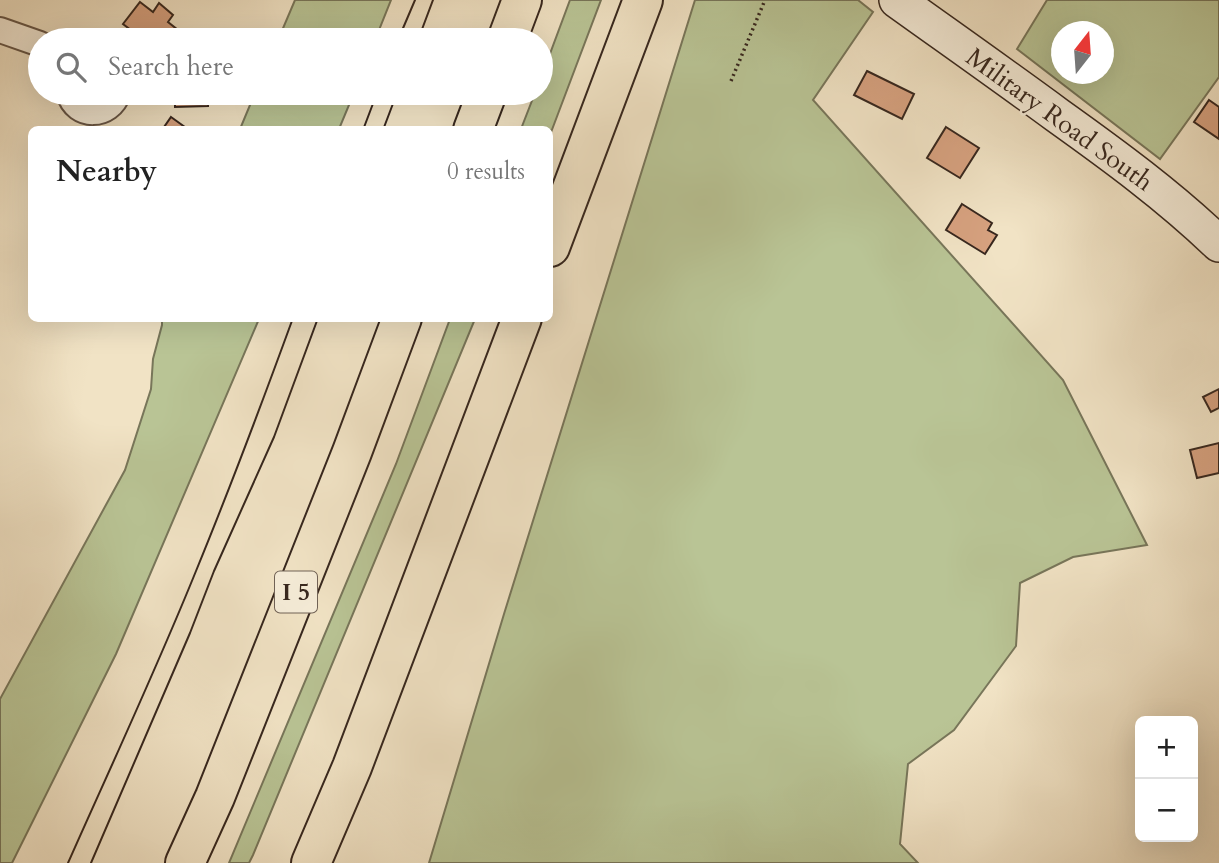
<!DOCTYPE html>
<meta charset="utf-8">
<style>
:root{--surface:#fff;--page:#f6f6f6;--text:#222;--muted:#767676;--line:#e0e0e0}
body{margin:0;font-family:Cardo,serif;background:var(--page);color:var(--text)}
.controls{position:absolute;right:21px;bottom:21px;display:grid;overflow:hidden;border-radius:10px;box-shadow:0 7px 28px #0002}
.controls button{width:63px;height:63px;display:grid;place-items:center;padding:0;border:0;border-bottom:2px solid var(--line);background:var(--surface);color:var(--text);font:35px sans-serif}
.compass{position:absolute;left:1051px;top:21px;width:63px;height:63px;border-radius:50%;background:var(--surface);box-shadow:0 7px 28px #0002;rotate:17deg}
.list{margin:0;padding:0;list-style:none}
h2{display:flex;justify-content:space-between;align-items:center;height:91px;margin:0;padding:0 28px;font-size:30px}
h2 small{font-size:23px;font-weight:400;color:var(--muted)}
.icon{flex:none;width:38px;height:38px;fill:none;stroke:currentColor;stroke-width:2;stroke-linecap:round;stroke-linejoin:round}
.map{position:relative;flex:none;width:1219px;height:863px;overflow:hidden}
.search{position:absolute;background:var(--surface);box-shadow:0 7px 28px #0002;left:28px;top:28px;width:525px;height:77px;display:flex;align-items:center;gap:18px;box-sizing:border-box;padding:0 24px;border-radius:38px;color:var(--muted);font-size:26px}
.panel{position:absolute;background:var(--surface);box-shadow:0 7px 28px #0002;left:28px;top:126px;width:525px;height:196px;border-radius:10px}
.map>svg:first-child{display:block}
.green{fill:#b9c495;stroke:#78765a;stroke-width:2;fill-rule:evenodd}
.building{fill:#d6a17f;stroke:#37271e;stroke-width:2}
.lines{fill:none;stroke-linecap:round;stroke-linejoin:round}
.street-casing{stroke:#665648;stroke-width:28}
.secondary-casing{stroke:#37271e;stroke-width:38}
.highway-casing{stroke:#37271e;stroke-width:42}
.path{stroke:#37271e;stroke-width:3.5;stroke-dasharray:2 3.5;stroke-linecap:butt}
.street{stroke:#f6edd9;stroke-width:24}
.secondary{stroke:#f6edd9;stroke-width:35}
.highway{stroke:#f1e3c5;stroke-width:38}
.tram{stroke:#37271e;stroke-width:2}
.labels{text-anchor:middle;stroke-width:5;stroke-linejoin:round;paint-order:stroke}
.shield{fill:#f6edd9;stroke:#706256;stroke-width:2}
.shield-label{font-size:24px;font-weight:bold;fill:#37271e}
.street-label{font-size:26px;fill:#37271e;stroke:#f6edd9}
</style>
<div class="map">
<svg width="1219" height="863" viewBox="0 0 1219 863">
<rect width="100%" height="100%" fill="#f1e3c5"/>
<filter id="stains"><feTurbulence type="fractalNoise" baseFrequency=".00286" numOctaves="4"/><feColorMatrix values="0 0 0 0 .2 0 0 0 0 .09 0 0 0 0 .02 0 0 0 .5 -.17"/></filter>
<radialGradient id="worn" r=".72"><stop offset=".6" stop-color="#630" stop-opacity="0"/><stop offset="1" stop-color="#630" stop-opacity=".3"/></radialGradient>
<path class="green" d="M295,0H391L375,40H278Z
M570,0H601L550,135V130L521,129L535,93H541V78Z
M695,0H858L873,12L813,100L1063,380L1147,545L1073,557L1020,583L1016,646L954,730L908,764L900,844L918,863H429L504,614Z
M1047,0H1219V77L1160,159L1017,49ZM1062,32H1104V74H1062Z
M255,93H354L339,129H240Z
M162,319H259L116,654L12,863H0V699L125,470L151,389L153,359L162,325Z
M450,319H475L253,855L249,863H229L396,464Z"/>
<path class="building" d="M140,2L153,12L159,3L173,15L168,22L183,34L178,40H144L123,24Z
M867,71L914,94L902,119L854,95Z
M175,93H208V106L175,107Z
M1209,100L1219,107V139L1194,122Z
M171,117L189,130H162Z
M946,127L979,148L960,178L927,158Z
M962,204L992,223L988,230L997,235L985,254L946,230Z
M1219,389V408L1211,412L1203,397Z
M1219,443V473L1197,478L1190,450Z"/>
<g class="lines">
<g class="street-casing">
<path id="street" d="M0,30L40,44
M69,93C76,119 110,118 118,93"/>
</g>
<g class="secondary-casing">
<path id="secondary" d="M897,0C950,38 1004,76 1057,115C1113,155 1169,196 1219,244"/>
</g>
<g class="highway-casing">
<path id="highway" d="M507,40L522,0
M473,130L487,93
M550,247L643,0
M185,863L215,797L352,452L402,318
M311,863L352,767L522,318"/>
</g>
<path class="path" d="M731,81L765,0"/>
<use href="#street" class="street"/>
<use href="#secondary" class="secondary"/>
<use href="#highway" class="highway"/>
<path class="tram" d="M398,40L415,0
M418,40L433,0
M363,130L377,93
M383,130L397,93
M68,863C111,766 156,670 196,571C230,488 262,403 293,318
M91,863L190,633L214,571L274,437L318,318"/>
</g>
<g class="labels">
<rect class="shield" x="275" y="571.5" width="42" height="41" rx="5"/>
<g class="shield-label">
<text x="296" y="600">I 5</text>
</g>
<g class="street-label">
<text transform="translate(1060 119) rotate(36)" y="9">Military Road South</text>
</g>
</g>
<rect width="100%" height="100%" filter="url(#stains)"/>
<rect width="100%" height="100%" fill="url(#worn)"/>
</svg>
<div class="controls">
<button>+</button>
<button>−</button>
</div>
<svg class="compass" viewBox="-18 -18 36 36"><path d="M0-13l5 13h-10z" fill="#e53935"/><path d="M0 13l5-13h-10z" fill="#767676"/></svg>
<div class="search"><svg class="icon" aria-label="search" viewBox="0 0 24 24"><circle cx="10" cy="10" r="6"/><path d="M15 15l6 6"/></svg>Search here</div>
<section class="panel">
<h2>Nearby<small>0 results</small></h2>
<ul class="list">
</ul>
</section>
</div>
